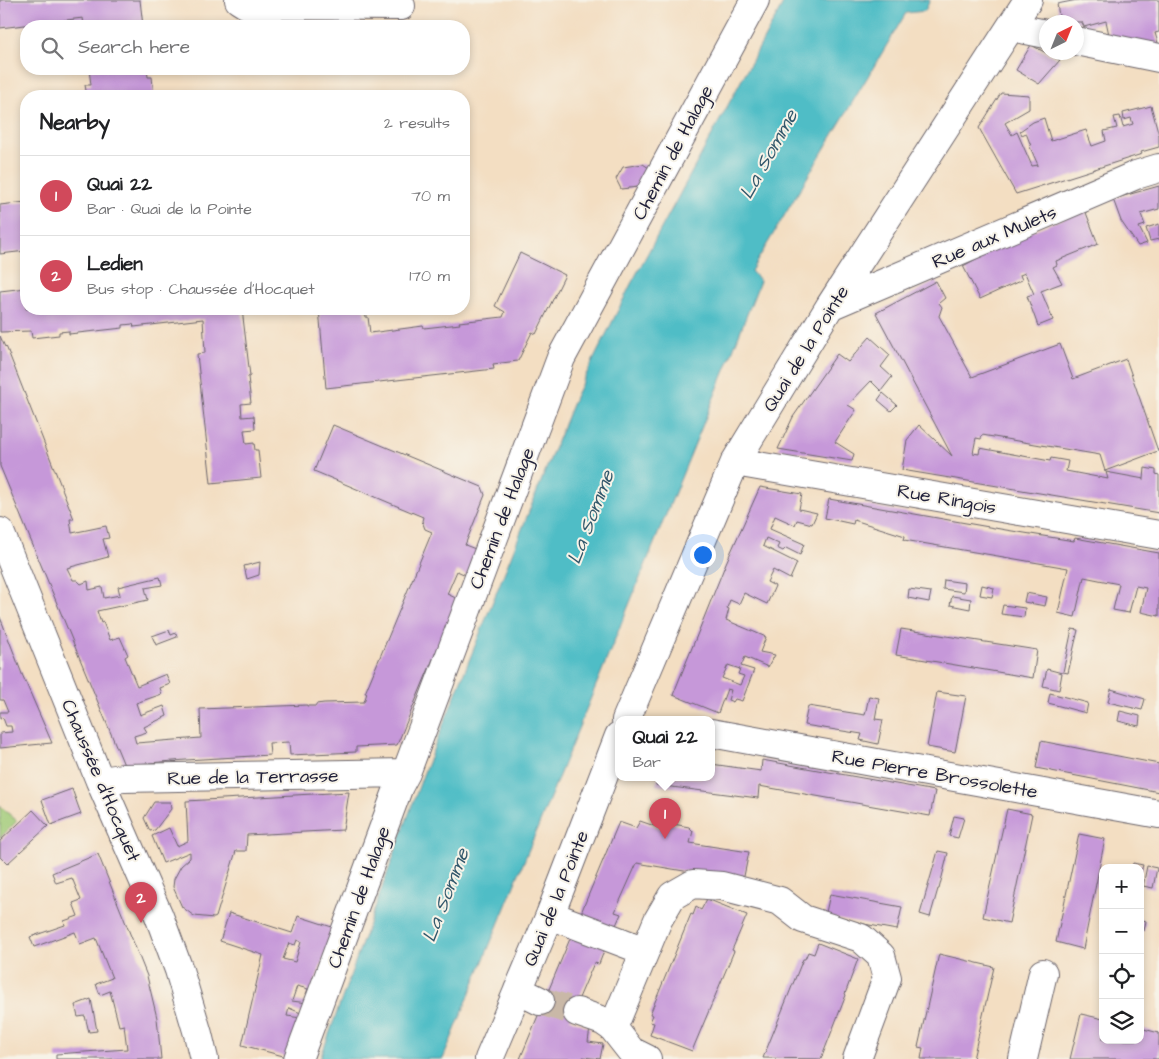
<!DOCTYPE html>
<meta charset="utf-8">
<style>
:root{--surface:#fff;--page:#f6f6f6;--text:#202124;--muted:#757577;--line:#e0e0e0;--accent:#d1495b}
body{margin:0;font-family:"Architects Daughter",sans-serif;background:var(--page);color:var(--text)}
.controls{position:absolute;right:15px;bottom:15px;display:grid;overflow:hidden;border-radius:10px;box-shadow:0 2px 8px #0003}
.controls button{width:45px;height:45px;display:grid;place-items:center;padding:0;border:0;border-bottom:1px solid var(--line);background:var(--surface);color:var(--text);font:25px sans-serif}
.compass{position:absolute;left:1039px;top:15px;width:45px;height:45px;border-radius:50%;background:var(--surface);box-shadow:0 2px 8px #0003;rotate:43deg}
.you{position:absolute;left:702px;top:554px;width:18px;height:18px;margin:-12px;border:4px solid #fff;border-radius:50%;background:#1a73e8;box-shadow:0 0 0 8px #1a73e833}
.badge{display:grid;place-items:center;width:32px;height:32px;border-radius:50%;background:var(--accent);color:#fff;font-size:16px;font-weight:700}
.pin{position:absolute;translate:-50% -41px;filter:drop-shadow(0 1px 2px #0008)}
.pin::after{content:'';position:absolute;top:26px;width:18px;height:15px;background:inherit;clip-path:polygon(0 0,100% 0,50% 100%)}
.popup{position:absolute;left:615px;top:716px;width:100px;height:65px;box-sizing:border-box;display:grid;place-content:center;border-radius:10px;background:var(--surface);filter:drop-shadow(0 1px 4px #0005);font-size:16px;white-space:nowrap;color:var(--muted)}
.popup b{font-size:19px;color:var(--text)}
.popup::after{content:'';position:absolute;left:50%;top:100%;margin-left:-10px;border:10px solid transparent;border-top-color:var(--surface)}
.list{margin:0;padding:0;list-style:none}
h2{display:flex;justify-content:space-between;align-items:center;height:65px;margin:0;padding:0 20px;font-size:21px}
h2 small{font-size:16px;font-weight:400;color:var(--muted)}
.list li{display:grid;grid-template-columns:32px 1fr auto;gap:15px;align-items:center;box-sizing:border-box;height:80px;padding:0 20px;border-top:1px solid var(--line)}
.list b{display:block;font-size:19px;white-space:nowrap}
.list p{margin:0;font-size:16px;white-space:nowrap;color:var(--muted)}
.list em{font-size:16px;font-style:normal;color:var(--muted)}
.icon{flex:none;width:28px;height:28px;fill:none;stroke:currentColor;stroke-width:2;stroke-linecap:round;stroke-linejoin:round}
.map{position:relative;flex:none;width:1159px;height:1059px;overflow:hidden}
.search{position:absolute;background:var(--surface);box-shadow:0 2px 8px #0003;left:20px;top:20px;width:450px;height:55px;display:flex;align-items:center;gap:12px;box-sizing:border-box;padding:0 18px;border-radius:20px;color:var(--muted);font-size:19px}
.panel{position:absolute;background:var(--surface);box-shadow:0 2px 8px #0003;left:20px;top:90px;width:450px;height:225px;border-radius:20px}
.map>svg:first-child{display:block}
.green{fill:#a0ca77;stroke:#617659}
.water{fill:#4fbdc6;stroke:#387080}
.building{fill:#c698d9;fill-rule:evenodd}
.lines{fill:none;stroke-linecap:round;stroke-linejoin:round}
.minor-tunnel{stroke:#c9b8a7;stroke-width:28;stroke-dasharray:28 14;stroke-linecap:butt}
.minor-casing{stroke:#6b646a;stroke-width:30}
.minor{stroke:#fff;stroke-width:28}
.labels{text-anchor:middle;stroke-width:4;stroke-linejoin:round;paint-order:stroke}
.street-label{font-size:19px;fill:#22223b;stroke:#f7f3e8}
.water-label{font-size:20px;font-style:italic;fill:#32586c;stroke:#f7f3e8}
</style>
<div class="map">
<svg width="1159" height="1059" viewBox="0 0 1159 1059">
<rect width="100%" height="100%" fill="#f7f3e8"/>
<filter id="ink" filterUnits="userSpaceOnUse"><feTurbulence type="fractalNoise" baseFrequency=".02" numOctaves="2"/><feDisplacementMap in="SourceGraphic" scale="10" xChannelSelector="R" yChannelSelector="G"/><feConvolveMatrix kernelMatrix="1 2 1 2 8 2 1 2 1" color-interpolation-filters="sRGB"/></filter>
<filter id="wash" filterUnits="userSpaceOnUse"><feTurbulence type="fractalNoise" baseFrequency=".0096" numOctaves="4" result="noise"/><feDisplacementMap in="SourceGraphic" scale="20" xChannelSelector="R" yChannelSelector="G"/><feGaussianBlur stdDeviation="1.12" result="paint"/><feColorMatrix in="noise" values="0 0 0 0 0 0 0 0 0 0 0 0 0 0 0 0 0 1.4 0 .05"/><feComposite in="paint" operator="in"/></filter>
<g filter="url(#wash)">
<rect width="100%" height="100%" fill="#f3dec2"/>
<path class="green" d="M0,806L17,821L0,838Z"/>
<path class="water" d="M785,0H930L925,11L906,13L751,271L760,281L726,368L443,1059H320L423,775L575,397L631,284Z"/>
<g id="blocks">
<path class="building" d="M0,0H140L143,26H84L83,18L0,28Z
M1077,0H1159V32L1155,33L1159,46L1111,44L1106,21L1084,27L1082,22H1060L1057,4Z
M1031,45L1060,60L1039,84L1016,70Z
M89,69H147L148,77H152L154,96H87L85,85H91Z
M1001,93L1029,95V109L1005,123L1012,135L1017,132L1032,166L1038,165L1030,147L1031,146L1026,133L1022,135L1020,131L1033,122L1044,118L1051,141L1086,130L1092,146L1106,141L1104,131L1117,128L1114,117L1120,116L1123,127L1133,124L1131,118L1124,120L1123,113L1151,106L1159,135V147L1141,152L1142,154L1016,194L979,128Z
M643,164L649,168L638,187L621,189L616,179L623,167Z
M1159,186V209L1141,214L1145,225L1139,227L1147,243L1138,246L1121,221L1113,199Z
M26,202V251L0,254V205Z
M1085,210L1098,244L1056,261L1057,265L1053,267L1062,283L1041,291L1053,320L1038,326L1027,296L1034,294L1025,273L1020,275L1022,280L980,299L963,266L1019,236Z
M1159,224V239L1150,241L1146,228Z
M520,253L565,275L536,334L532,332L518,361L493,364L494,369L326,388L319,309H364L365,317H368L370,333L423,326L424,328L460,324L459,322L503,317L505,312L495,306Z
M936,281L945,298L939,303L942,307L939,316L972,377L1060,344L1073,379L1126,359L1158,451L1105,471L1100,455L982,435L981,439L976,438L973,453L979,454L980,448L1050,461L1051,458L1068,461L1066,471L1108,479L1106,472L1144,479L1145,468L1156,470V474L1159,475V513L902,470L907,440L919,425L952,456L876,313Z
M26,288V309H242L250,376L248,377L251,403L241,404L242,417L254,416L255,429L244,430L246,444L254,443L255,450H258L261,478L211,483L197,354L205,353L203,319L134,327L133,324L123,325V328L69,334V331L59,332V335L32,338L31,331L0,332V291Z
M0,336L5,347L6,346L74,519H70L72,533L106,526L109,538L103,539L108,557L67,568L73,580H77L81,584L88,581L89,590L102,587L104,598L120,595L118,587L160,577L162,585L145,588L148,600L97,611L101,623L103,622L110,640L120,637L128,655L125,657L137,686L166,674L170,684L160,688L162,694L136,703L140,715L164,706L167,716L144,727L147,732L134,736L136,743L201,738L200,709L307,705V706H316V704L324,703L364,702L367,693H365L432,532L425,529L422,521L423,517L314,471L333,425L482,487L485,495L465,545L478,550L468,576L457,571L447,594L458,599L397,745L356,747V752L290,755L289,742L269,743L270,755L186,760L124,765L0,466Z
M870,337L890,355L881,367L892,377L881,391L871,381L848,405L856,410L835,442L854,454L852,461L778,449L793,417L837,354L848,362Z
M883,393L897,405L891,411L878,400Z
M760,487L802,494L799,509L817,513L812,524L797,520L795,525L775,516L770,529L804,544L800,555L786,548L783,551L777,548L779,544L766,538L763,546L797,563L790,579L773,570L767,582L775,586L767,604L744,593L739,604L730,600L727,608L729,609L726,620L766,637L760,652L775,655L768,667L745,657L741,666L754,670L742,701L735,699L733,702L728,700L731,690L727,689L718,713L673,695L726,563ZM728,665L740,669L738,674L744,676L740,685L722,678Z
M829,499L1006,530L1074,541L1075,538L1159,553V616L1141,612L1146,588L1136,586L1129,613L1113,610L1119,584L1084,577L1075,617L1058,613L1068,568L904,540L905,536L854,520L853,524L825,518Z
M260,562L259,575L247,579L244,566Z
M944,580L965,583L964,592L943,589Z
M982,585L994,588L992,597L980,595Z
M909,589L931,592L929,602L908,598Z
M1026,593L1047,597L1045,606L1024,602Z
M952,596L971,599L970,609L950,605Z
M1003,605L1025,608L1024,617L1001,614Z
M0,617L22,674L52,743L0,748V733L12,732L11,726H6L3,718L0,719V712H8L3,700H0Z
M901,629L1037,650L1033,678L896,655Z
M1072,629L1078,630L1068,673L1063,672Z
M169,630L171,635L176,633L177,637L156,645L152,636Z
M1047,669L1062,673L1059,690L1043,686Z
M1111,689L1145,699L1142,710L1108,702Z
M937,692L966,696L955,752L927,747Z
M1050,693L1088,703L1086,713L1048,703Z
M869,696L879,698L875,719L883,720L878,744L860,740L862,734L804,725L808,706L865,715Z
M1120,711L1140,716L1139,726L1118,721Z
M1041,741L1159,764V792L1036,768Z
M762,760L935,791L930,816L759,786L758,798L656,785L658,778H711V764L761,771Z
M72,789L81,814L51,825L42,800Z
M349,792L343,830L247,835L246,851H236L216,917L214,918L194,916L182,907L173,887L174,879L181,866L190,858V852L163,863L152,836L169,828L177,846L188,841L186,801Z
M154,802H170L171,809L155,830L150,831L144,818Z
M1007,809L1032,814L1009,923L983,917Z
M33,810L48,826L7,864L0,857V841Z
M954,816L964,818L958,838L949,836Z
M640,821L666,830L668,823L689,827L693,831L690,843L749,852L743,881L637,863L615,912L621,914L612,934L578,920L619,822L636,828Z
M1079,834L1105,839L1083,949L1056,942Z
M938,851L948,853L939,889H938L930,917L920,914Z
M98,854L147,976L157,1018L161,1059H56V1054L127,1049L124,1025L119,1026L110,991L100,995L96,984L112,978L96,938L80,944L75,932L34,947L30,937L65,925L64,921L78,916L73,903L81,900L72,878L56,883L52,873Z
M1133,863L1143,865L1141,872L1140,868H1132Z
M1147,866L1157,868L1153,888L1143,886Z
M830,894L902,907L897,930L825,917Z
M707,899L747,915L732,950L734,951L692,1051L650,1035L654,1023L650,1022L653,1015L650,1014L691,914L693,915L696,907L701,910Z
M229,913L292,933L298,916L335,928L310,995L306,994L308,989L297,986L292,1001L307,1003L303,1014L289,1008L287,1016L301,1018L287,1057L242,1045L263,955L220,941ZM297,940L301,942L295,962L283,959L289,943L295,945Z
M1140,919L1146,921L1144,931L1140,930Z
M572,934L606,946L599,964L594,963L570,1019L590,1028L588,1042L603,1044L600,1059L583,1057V1059H520Z
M818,943L858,959L845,994L846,995L821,1059L763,1058L803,959H805L808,952L814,954Z
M939,954L994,967L973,1059H921L923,1048L918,1047Z
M91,999L97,1031L89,1032L85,1016L78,1017L75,1005Z
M1081,1014L1103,1019V1040H1140V1028L1159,1033V1059H1070Z"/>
</g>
</g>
<g filter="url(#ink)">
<use href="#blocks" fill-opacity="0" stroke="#6b646a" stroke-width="1"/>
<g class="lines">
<path class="minor-tunnel" d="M540,1001L577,1012"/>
<g class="minor-casing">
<path id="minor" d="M239,0L247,5L401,6
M1011,27L1046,34
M1076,41L1159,58
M830,306L1136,175L1159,168
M735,462L1159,535
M0,532L100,781L159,916L179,970L198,1034L204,1059
M626,720L735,462L830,306L1028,0
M711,733L1159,814
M100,781L123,778L406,773
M550,915L645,951
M518,990L540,1001
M577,1012L603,1021L613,1028L631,1051L647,1059
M613,1028L658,920L672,896L693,884L722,886L780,901L803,919L861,938L881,956L887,978L857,1059
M298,1059L399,786L406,773L561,358L755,0
M489,1059L550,915L619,736
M1023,1059L1043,973"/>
</g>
<use href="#minor" class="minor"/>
</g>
</g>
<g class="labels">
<g class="street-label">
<text transform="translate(672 152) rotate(-62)" y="7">Chemin de Halage</text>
<text transform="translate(994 236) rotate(-23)" y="7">Rue aux Mulets</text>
<text transform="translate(805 348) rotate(-58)" y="7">Quai de la Pointe</text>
<text transform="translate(947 498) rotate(10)" y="7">Rue Ringois</text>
<text transform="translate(501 518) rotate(-69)" y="7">Chemin de Halage</text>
<text transform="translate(935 773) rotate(10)" y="7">Rue Pierre Brossolette</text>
<text transform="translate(253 776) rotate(-1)" y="7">Rue de la Terrasse</text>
<text transform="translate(102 780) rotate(67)" y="7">Chaussée d'Hocquet</text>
<text transform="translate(358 897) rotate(-70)" y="7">Chemin de Halage</text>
<text transform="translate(555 898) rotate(-68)" y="7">Quai de la Pointe</text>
</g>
<g class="water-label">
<text transform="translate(768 154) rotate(-61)" y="7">La Somme</text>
<text transform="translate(590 517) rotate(-69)" y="7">La Somme</text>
<text transform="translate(445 895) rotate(-69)" y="7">La Somme</text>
</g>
</g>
</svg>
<div class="controls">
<button>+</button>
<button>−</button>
<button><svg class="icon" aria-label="locate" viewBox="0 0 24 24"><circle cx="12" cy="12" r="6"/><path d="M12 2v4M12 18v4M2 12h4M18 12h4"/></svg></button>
<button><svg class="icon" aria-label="layers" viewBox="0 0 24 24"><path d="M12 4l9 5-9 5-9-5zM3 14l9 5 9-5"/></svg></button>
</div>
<svg class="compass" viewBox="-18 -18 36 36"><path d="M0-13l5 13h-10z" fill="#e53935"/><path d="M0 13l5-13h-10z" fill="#757577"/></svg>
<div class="you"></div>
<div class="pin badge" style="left:665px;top:839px">1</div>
<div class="popup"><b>Quai 22</b>Bar</div>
<div class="pin badge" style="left:141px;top:923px">2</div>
<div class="search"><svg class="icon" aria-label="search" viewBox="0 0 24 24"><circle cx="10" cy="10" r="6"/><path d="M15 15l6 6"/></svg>Search here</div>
<section class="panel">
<h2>Nearby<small>2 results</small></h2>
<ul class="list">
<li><span class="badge">1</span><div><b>Quai 22</b><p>Bar · Quai de la Pointe</p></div><em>70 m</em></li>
<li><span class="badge">2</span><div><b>Ledien</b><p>Bus stop · Chaussée d'Hocquet</p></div><em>170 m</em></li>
</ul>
</section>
</div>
